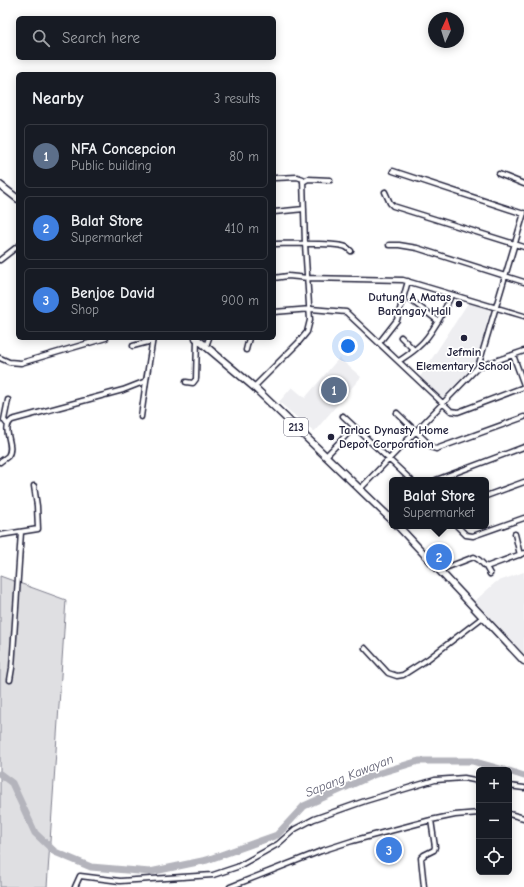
<!DOCTYPE html>
<meta charset="utf-8">
<style>
:root{--surface:#171b24;--page:#242831;--text:#f1f3f6;--muted:#9ea1a6;--line:#363941;--accent:#7c3aed}
body{margin:0;font-family:"Comic Neue",sans-serif;background:var(--page);color:var(--text)}
.controls{position:absolute;right:12px;bottom:12px;display:grid;overflow:hidden;border-radius:6px;box-shadow:0 2px 10px #0003}
.controls button{width:36px;height:36px;display:grid;place-items:center;padding:0;border:0;border-bottom:1px solid var(--line);background:var(--surface);color:var(--text);font:20px sans-serif}
.compass{position:absolute;left:428px;top:12px;width:36px;height:36px;border-radius:50%;background:var(--surface);box-shadow:0 2px 10px #0003;rotate:4deg}
.you{position:absolute;left:348px;top:346px;width:14px;height:14px;margin:-10px;border:3px solid #fff;border-radius:50%;background:#1a73e8;box-shadow:0 0 0 6px #1a73e833}
.badge{display:grid;place-items:center;width:26px;height:26px;border-radius:50%;background:var(--accent);color:#fff;font-size:13px;font-weight:700}
.pin{position:absolute;translate:-50% -50%;border:2px solid #fff;box-shadow:0 1px 4px #0006}
.popup{position:absolute;left:389px;top:477px;width:100px;height:52px;box-sizing:border-box;display:grid;place-content:center;border-radius:6px;background:var(--surface);filter:drop-shadow(0 1px 3px #0005);font-size:13px;white-space:nowrap;color:var(--muted)}
.popup b{font-size:15px;color:var(--text)}
.popup::after{content:'';position:absolute;left:50%;top:100%;margin-left:-8px;border:8px solid transparent;border-top-color:var(--surface)}
.list{margin:0;padding:0;list-style:none}
h2{display:flex;justify-content:space-between;align-items:center;height:52px;margin:0;padding:0 16px;font-size:17px}
h2 small{font-size:13px;font-weight:400;color:var(--muted)}
.list li{display:grid;grid-template-columns:26px 1fr auto;gap:12px;align-items:center;box-sizing:border-box;height:64px;margin:0 8px 8px;padding:0 8px;border:1px solid var(--line);border-radius:6px}
.list b{display:block;font-size:15px;white-space:nowrap}
.list p{margin:0;font-size:13px;white-space:nowrap;color:var(--muted)}
.list em{font-size:13px;font-style:normal;color:var(--muted)}
.icon{flex:none;width:22px;height:22px;fill:none;stroke:currentColor;stroke-width:2;stroke-linecap:round;stroke-linejoin:round}
.map{position:relative;flex:none;width:524px;height:887px;overflow:hidden}
.search{position:absolute;background:var(--surface);box-shadow:0 2px 10px #0003;left:16px;top:16px;width:260px;height:44px;display:flex;align-items:center;gap:10px;box-sizing:border-box;padding:0 14px;border-radius:6px;color:var(--muted);font-size:15px}
.panel{position:absolute;background:var(--surface);box-shadow:0 2px 10px #0003;left:16px;top:72px;width:260px;height:268px;border-radius:6px}
.map>svg:first-child{display:block}
.built{fill:#eeeef1}
.green{fill:#dfdfe2;stroke:#80808e}
.lines{fill:none;stroke-linecap:round;stroke-linejoin:round}
.river{stroke:#b4b4bc;stroke-width:7}
.street-casing{stroke:#22223b;stroke-width:7}
.primary-casing{stroke:#22223b;stroke-width:9}
.street{stroke:#fff;stroke-width:4}
.primary{stroke:#fff;stroke-width:6}
.poi-dot{fill:#22223b;stroke:#fff;stroke-width:1.5}
.labels{text-anchor:middle;stroke-width:3.5;stroke-linejoin:round;paint-order:stroke}
.shield{fill:#fff;stroke:#646476;stroke-width:1}
.shield-label{font-size:11px;font-weight:bold;fill:#22223b}
.poi-label{font-size:12px;font-weight:bold;fill:#22223b;stroke:#fff;text-anchor:end}
.water-label{font-size:13px;font-style:italic;fill:#5c5c6f;stroke:#fff}
</style>
<div class="map">
<svg width="524" height="887" viewBox="0 0 524 887">
<rect width="100%" height="100%" fill="#fff"/>
<filter id="ink" filterUnits="userSpaceOnUse"><feTurbulence type="fractalNoise" baseFrequency=".025" numOctaves="2"/><feDisplacementMap in="SourceGraphic" scale="8" xChannelSelector="R" yChannelSelector="G"/><feConvolveMatrix kernelMatrix="1 2 1 2 8 2 1 2 1" color-interpolation-filters="sRGB"/></filter>
<g filter="url(#ink)">
<path class="built" d="M468,303L490,310L476,363L443,397L440,398L420,377Z
M339,358L361,377L314,432L279,402L292,387L305,398Z
M524,572V654L475,601L496,582Z"/>
<path class="green" d="M0,576L66,600L47,887H0Z"/>
<g class="lines">
<path class="river" d="M509,771L524,776
M0,774L12,783L35,833L55,852L91,867L150,872L207,860L277,835L304,806L373,775L419,761H472L504,770"/>
<g class="street-casing">
<path id="street" d="M393,171L524,214
M499,174L524,184
M303,182L308,179L330,180
M385,192L390,203L393,206L524,247
M274,212L304,209
M274,244C287,244 336,242 346,247C348,248 349,249 351,251
M389,245H399L417,248L524,282
M0,260L18,246
M274,278L288,276L308,278L403,280L524,316
M412,301L438,321
M274,312L311,309L346,312L451,411L458,412L524,387
M401,337L414,350
M379,343L397,320L408,281
M133,346L152,341
M206,346L209,338
M246,350L249,338
M513,355L524,385
M0,358L9,362L21,363L106,338
M399,361C406,356 413,352 419,346C430,337 446,309 451,295
M478,367L524,213
M186,382L193,383L196,379L197,339
M254,387L298,343L307,332L310,320L305,244L303,179L297,177L275,178
M397,413L433,448L436,449L524,417
M343,416L411,480
M141,417L146,381
M7,424L4,420L8,400
M326,456L354,427
M0,462C2,460 6,458 8,456C16,445 0,429 12,420L123,390L146,381L153,338
M436,480L524,447
M360,489L478,367L524,351
M486,496L524,482
M457,526L466,535L473,536L524,518
M515,534L520,555
M0,535L38,529L37,506L34,486
M486,567L490,574
M440,570L474,557L479,560L486,567L524,553
M365,648L388,673L397,676L403,675L428,659L483,617
M10,680L12,668L21,532
M509,786L524,788
M509,814L524,818
M75,887L80,876L120,881L213,875L237,867L264,852L278,844L295,829L314,819L365,801L435,780L464,778L479,781
M230,887L321,851L352,841L431,820L455,815L479,813
M424,887L421,858L424,855L434,850L435,847L431,820"/>
</g>
<g class="primary-casing">
<path id="primary" d="M0,185L18,199
M196,338L254,387L392,520
M398,526L524,661"/>
</g>
<use href="#street" class="street"/>
<use href="#primary" class="primary"/>
</g>
</g>
<g class="poi-dot">
<circle cx="459" cy="304" r="4"/>
<circle cx="464" cy="338" r="4"/>
<circle cx="331" cy="437" r="4"/>
</g>
<g class="labels">
<rect class="shield" x="284" y="418" width="24" height="18" rx="3"/>
<g class="shield-label">
<text x="296" y="431">213</text>
</g>
<g class="poi-label">
<text x="451" y="301">Dutung A Matas<tspan x="451" dy="14">Barangay Hall</tspan></text>
<text x="464" y="356" text-anchor="middle">Jefmin<tspan x="464" dy="14">Elementary School</tspan></text>
<text x="339" y="434" text-anchor="start">Tarlac Dynasty Home<tspan x="339" dy="14">Depot Corporation</tspan></text>
</g>
<g class="water-label">
<text transform="translate(349 775) rotate(-22)" y="5">Sapang Kawayan</text>
</g>
</g>
</svg>
<div class="controls">
<button>+</button>
<button>−</button>
<button><svg class="icon" aria-label="locate" viewBox="0 0 24 24"><circle cx="12" cy="12" r="6"/><path d="M12 2v4M12 18v4M2 12h4M18 12h4"/></svg></button>
</div>
<svg class="compass" viewBox="-18 -18 36 36"><path d="M0-13l5 13h-10z" fill="#e53935"/><path d="M0 13l5-13h-10z" fill="#9ea1a6"/></svg>
<div class="you"></div>
<div class="pin badge" style="left:334px;top:390px;background:#5c6f8a">1</div>
<div class="pin badge" style="left:439px;top:557px;background:#3f7fe0">2</div>
<div class="popup"><b>Balat Store</b>Supermarket</div>
<div class="pin badge" style="left:389px;top:850px;background:#3f7fe0">3</div>
<div class="search"><svg class="icon" aria-label="search" viewBox="0 0 24 24"><circle cx="10" cy="10" r="6"/><path d="M15 15l6 6"/></svg>Search here</div>
<section class="panel">
<h2>Nearby<small>3 results</small></h2>
<ul class="list">
<li><span class="badge" style="background:#5c6f8a">1</span><div><b>NFA Concepcion</b><p>Public building</p></div><em>80 m</em></li>
<li><span class="badge" style="background:#3f7fe0">2</span><div><b>Balat Store</b><p>Supermarket</p></div><em>410 m</em></li>
<li><span class="badge" style="background:#3f7fe0">3</span><div><b>Benjoe David</b><p>Shop</p></div><em>900 m</em></li>
</ul>
</section>
</div>
